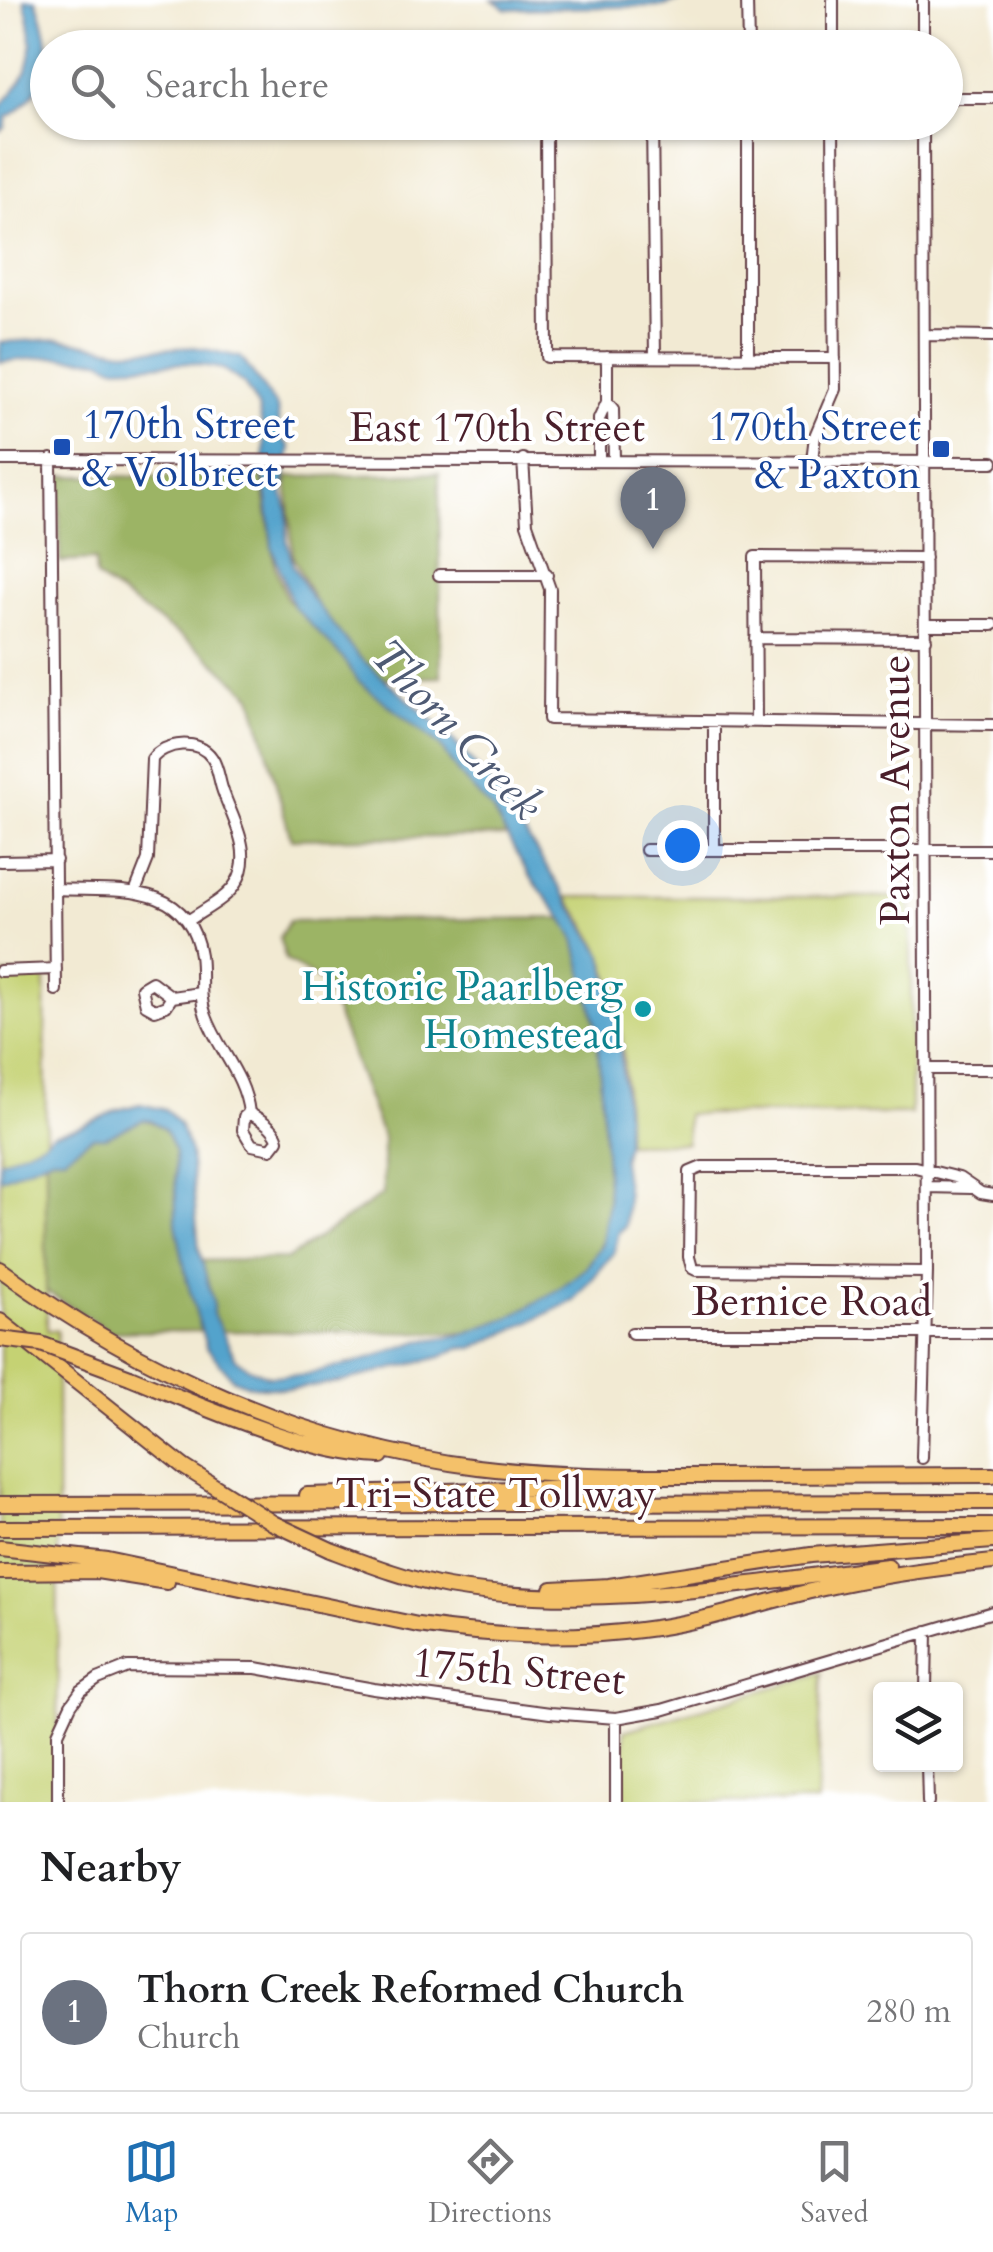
<!DOCTYPE html>
<style>
:root{--surface:#fff;--page:#f6f6f6;--text:#202124;--muted:#757577;--line:#e0e0e0;--accent:#1f6fb2}
body{margin:0;font-family:Cardo,serif;background:var(--page);color:var(--text)}
.controls{position:absolute;right:30px;bottom:30px;display:grid;overflow:hidden;border-radius:10px;box-shadow:0 2px 8px #0004}
.controls button{width:90px;height:90px;display:grid;place-items:center;padding:0;border:0;border-bottom:2px solid var(--line);background:var(--surface);color:var(--text);font:50px sans-serif}
.you{position:absolute;left:682px;top:845px;width:35px;height:35px;margin:-25px;border:8px solid #fff;border-radius:50%;background:#1a73e8;box-shadow:0 0 0 15px #1a73e833}
.badge{display:grid;place-items:center;width:65px;height:65px;border-radius:50%;background:var(--accent);color:#fff;font-size:32px;font-weight:700}
.pin{position:absolute;translate:-50% -82px;filter:drop-shadow(0 2px 5px #0008)}
.pin::after{content:'';position:absolute;top:52px;width:35px;height:30px;background:inherit;clip-path:polygon(0 0,100% 0,50% 100%)}
.list{margin:0;padding:0;list-style:none}
h2{display:flex;justify-content:space-between;align-items:center;height:130px;margin:0;padding:0 40px;font-size:42px}
h2 small{font-size:32px;font-weight:400;color:var(--muted)}
.list li{display:grid;grid-template-columns:65px 1fr auto;gap:30px;align-items:center;box-sizing:border-box;height:160px;margin:0 20px 20px;padding:0 20px;border:2px solid var(--line);border-radius:10px}
.list b{display:block;font-size:38px;white-space:nowrap}
.list p{margin:0;font-size:32px;white-space:nowrap;color:var(--muted)}
.list em{font-size:32px;font-style:normal;color:var(--muted)}
.icon{flex:none;width:55px;height:55px;fill:none;stroke:currentColor;stroke-width:2;stroke-linecap:round;stroke-linejoin:round}
.map{position:relative;flex:none;width:993px;height:1802px;overflow:hidden}
.search{position:absolute;background:var(--surface);box-shadow:0 2px 8px #0004;left:30px;right:30px;top:30px;height:110px;display:flex;align-items:center;gap:25px;box-sizing:border-box;padding:0 35px;border-radius:55px;color:var(--muted);font-size:38px}
.sheet{height:310px;background:var(--surface)}
nav{display:flex;justify-content:space-around;align-items:center;box-sizing:border-box;height:140px;border-top:2px solid var(--line);background:var(--surface);font-size:28px;color:var(--muted)}
nav a{display:grid;justify-items:center;gap:5px}
nav .on{color:var(--accent)}
.map>svg:first-child{display:block}
.green{fill:#c5d273;stroke:#88784f;stroke-width:2.5}
.forest{fill:#9cb465;stroke:#736a48;stroke-width:2.5}
.water{fill:#52a3cc;stroke:#4e617c;stroke-width:2.5}
.lines{fill:none;stroke-linecap:round;stroke-linejoin:round}
.minor-casing{stroke:#633d44;stroke-width:14}
.highway-casing{stroke:#633d44;stroke-width:18}
.minor{stroke:#fff;stroke-width:10}
.highway{stroke:#f4c16b;stroke-width:14}
.highway-bridge-casing{stroke:#633d44;stroke-width:18;stroke-linecap:butt}
.highway-bridge{stroke:#f4c16b;stroke-width:14}
.transit-dot{fill:#1a4fb4;stroke:#fff;stroke-width:4}
.culture-dot{fill:#0f9aa8;stroke:#fff;stroke-width:4}
.labels{text-anchor:middle;stroke-width:8;stroke-linejoin:round;paint-order:stroke}
.transit-label{font-size:42px;fill:#164399;stroke:#fff;text-anchor:start}
.street-label{font-size:42px;fill:#4a1f2b;stroke:#fff}
.culture-label{font-size:42px;fill:#0d838f;stroke:#fff;text-anchor:end}
.water-label{font-size:45px;font-style:italic;fill:#4e5a73;stroke:#fff}
</style>
<div class="map">
<svg width="993" height="1802" viewBox="0 0 993 1802">
<rect width="100%" height="100%" fill="#fff"/>
<filter id="ink" filterUnits="userSpaceOnUse"><feTurbulence type="fractalNoise" baseFrequency=".01" numOctaves="2"/><feDisplacementMap in="SourceGraphic" scale="20" xChannelSelector="R" yChannelSelector="G"/><feConvolveMatrix kernelMatrix="1 2 1 2 8 2 1 2 1" color-interpolation-filters="sRGB"/></filter>
<filter id="wash" filterUnits="userSpaceOnUse"><feTurbulence type="fractalNoise" baseFrequency=".0048" numOctaves="4" result="noise"/><feDisplacementMap in="SourceGraphic" scale="40" xChannelSelector="R" yChannelSelector="G"/><feGaussianBlur stdDeviation="2.25" result="paint"/><feColorMatrix in="noise" values="0 0 0 0 0 0 0 0 0 0 0 0 0 0 0 0 0 1.4 0 .05"/><feComposite in="paint" operator="in"/></filter>
<g filter="url(#wash)">
<rect width="100%" height="100%" fill="#f2ead3"/>
<path class="green" d="M567,897H911V1114H687L686,1143H626C626,1084 625,1013 603,957C595,936 580,916 567,897Z
M45,974L46,1153L0,1170V975Z
M46,1156L47,1330L57,1331L58,1802H0V1174Z
M822,1673L817,1802H623L624,1731Z"/>
<path class="forest" d="M439,473L441,677L377,678L323,618L293,557L287,477Z
M59,476L262,477L275,567L287,599L358,670L413,716L491,799L514,836L291,839L252,696L202,651L96,577L95,560L60,562Z
M574,918L590,943L614,1206L600,1248L582,1276L513,1318L472,1333L213,1331L193,1261L287,1259L383,1194V1138L325,984L286,960L279,938L289,921Z
M133,1119C172,1120 179,1146 176,1182L205,1331L111,1332L46,1291V1156Z"/>
<path class="water" d="M24,0H36C50,38 57,72 25,103C19,109 16,114 7,117L5,128L0,131V105C36,73 36,44 24,0Z
M493,0H682L664,6L506,9Z
M59,339L124,351L195,347L241,357L277,407L280,436L290,447L283,492L288,512L287,540L293,566L311,597L358,656L445,731L499,793L603,955L618,1023L626,1115V1143L622,1160L627,1196L625,1227L619,1232L614,1253L574,1301L474,1348H459L441,1357L336,1383L289,1389L251,1386L233,1379L206,1347L187,1281L176,1224L175,1152L165,1130L151,1120H143L106,1137H93L64,1157H52L0,1179V1161L44,1142L52,1134L82,1126L117,1110L140,1104L166,1110L179,1124L190,1152L199,1249L213,1302V1314L236,1359L247,1367L268,1376L303,1375L362,1361L419,1341L460,1335L510,1317L559,1289L586,1268L602,1244L608,1201L597,1030L575,940L564,920L528,874L492,810L458,773L440,746L357,680L343,658L293,606L272,548L264,470V436L258,407L244,384L223,369L191,363L114,367L101,360L48,357L0,362V342Z"/>
</g>
<g filter="url(#ink)">
<g class="lines">
<g class="minor-casing">
<path id="minor" d="M747,0L748,48
M833,0V48
M923,0V48
M946,98H993
M546,122L547,357L835,358
M652,122L655,357
M748,122V357
M926,335L993,336
M607,402L613,409L614,459
M51,459L56,990
M523,459L527,524L550,589L549,719L993,725
M599,459V419L607,402V357
M0,460L993,462
M812,460L815,436L835,389L833,122
M439,575H547
M926,625H993
M755,638L926,639
M714,721V850
M756,721L755,557L925,558
M646,850H993
M0,861L56,860
M56,889C113,892 189,879 200,955C203,976 198,995 206,1016C218,1050 245,1075 249,1113L244,1117L243,1130L252,1145L271,1149L278,1140C275,1127 260,1119 249,1113
M135,892L148,859L152,759C164,742 199,738 212,758C219,768 219,783 224,794C234,822 254,854 236,883C227,899 203,910 188,921
M0,971L56,969
M172,997L152,982L142,988L146,1005L155,1010L166,1006L172,997L200,993
M927,1069H993
M927,1187L971,1188
M927,1272L696,1270L692,1268L689,1257L690,1172L702,1167H915L959,1178L981,1193L993,1195
M632,1333H993
M922,1458L927,1272L923,122
M926,1690L927,1631
M616,1718V1802
M927,1764L928,1802
M58,1802V1733L71,1705L81,1691L98,1679L128,1667L256,1668L374,1689L550,1713L616,1718L662,1710L993,1612"/>
</g>
<g class="highway-casing">
<path id="highway" d="M0,1269C140,1372 305,1445 478,1467C558,1477 639,1476 720,1476C811,1476 902,1476 993,1475
M0,1321L184,1467
M130,1377C201,1406 305,1453 381,1456
M307,1495L650,1485
M0,1504L993,1502
M0,1528L993,1526
M0,1548L107,1560L418,1625C492,1636 565,1640 640,1630C701,1623 759,1603 819,1589C876,1576 934,1568 993,1562
M331,1550C368,1564 409,1580 448,1587C595,1612 741,1584 888,1566
M0,1572L97,1571L167,1582
M552,1589L609,1586L811,1555L993,1541"/>
</g>
<use href="#minor" class="minor"/>
<use href="#highway" class="highway"/>
<g class="highway-bridge-casing">
<path id="highway-bridge" d="M0,1339L41,1344L130,1377
M184,1467L273,1523L331,1550"/>
</g>
<use href="#highway-bridge" class="highway-bridge"/>
</g>
</g>
<g class="transit-dot">
<rect x="52" y="437" width="20" height="20" rx="5"/>
<rect x="931" y="439" width="20" height="20" rx="5"/>
</g>
<circle class="culture-dot" cx="643" cy="1009" r="10"/>
<g class="labels">
<g class="transit-label">
<text x="82" y="438">170th Street<tspan x="82" dy="48">&amp; Volbrect</tspan></text>
<text x="921" y="440" text-anchor="end">170th Street<tspan x="921" dy="48">&amp; Paxton</tspan></text>
</g>
<g class="street-label">
<text x="497" y="441">East 170th Street</text>
<text transform="translate(894 790) rotate(-90)" y="15">Paxton Avenue</text>
<text x="812" y="1315">Bernice Road</text>
<text x="496" y="1507">Tri-State Tollway</text>
<text transform="translate(519 1670) rotate(5)" y="15">175th Street</text>
</g>
<g class="culture-label">
<text x="623" y="1000">Historic Paarlberg<tspan x="623" dy="48">Homestead</tspan></text>
</g>
<g class="water-label">
<text transform="translate(458 729) rotate(47)" y="16">Thorn Creek</text>
</g>
</g>
</svg>
<div class="controls">
<button><svg class="icon" aria-label="layers" viewBox="0 0 24 24"><path d="M12 4l9 5-9 5-9-5zM3 14l9 5 9-5"/></svg></button>
</div>
<div class="you"></div>
<div class="pin badge" style="left:653px;top:549px;background:#6b7280">1</div>
<div class="search"><svg class="icon" aria-label="search" viewBox="0 0 24 24"><circle cx="10" cy="10" r="6"/><path d="M15 15l6 6"/></svg>Search here</div>
</div>
<section class="sheet">
<h2>Nearby<small></small></h2>
<ul class="list">
<li><span class="badge" style="background:#6b7280">1</span><div><b>Thorn Creek Reformed Church</b><p>Church</p></div><em>280 m</em></li>
</ul>
</section>
<nav>
<a class="on"><svg class="icon" aria-label="map" viewBox="0 0 24 24"><path d="M3 6l6-2 6 2 6-2v14l-6 2-6-2-6 2zM9 4v14M15 6v14"/></svg>Map</a>
<a><svg class="icon" aria-label="directions" viewBox="0 0 24 24"><path d="M12 3l9 9-9 9-9-9zM9 14v-3h6M13 9l2 2-2 2"/></svg>Directions</a>
<a><svg class="icon" aria-label="saved" viewBox="0 0 24 24"><path d="M7 4h10v16l-5-4-5 4z"/></svg>Saved</a>
</nav>
